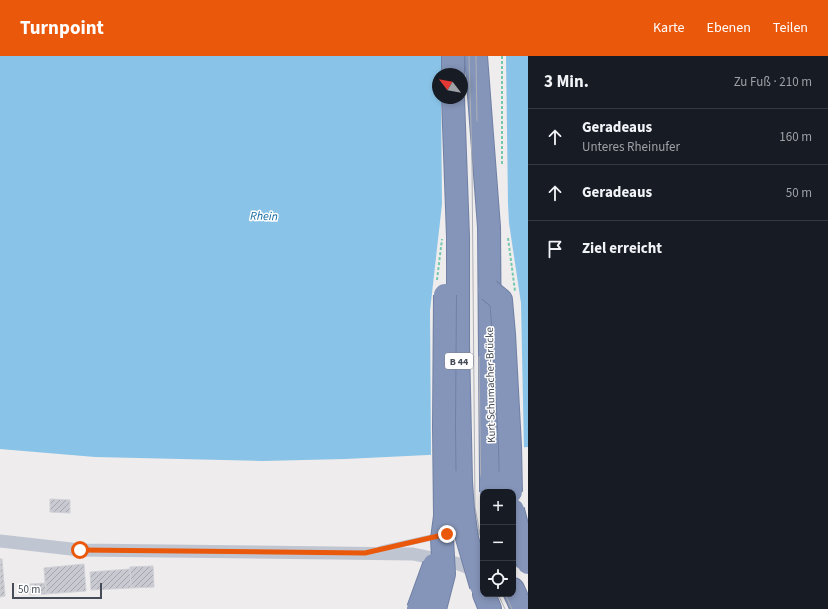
<!DOCTYPE html>
<html lang="de">
<meta charset="utf-8">
<style>
:root{--surface:#171b24;--page:#242831;--text:#f1f3f6;--muted:#9ea1a6;--line:#363941;--accent:#ea580c}
body{margin:0;font-family:"Source Sans 3",sans-serif;background:var(--page);color:var(--text)}
.controls{position:absolute;right:12px;bottom:12px;display:grid;overflow:hidden;border-radius:8px;box-shadow:0 2px 6px #0003}
.controls button{width:36px;height:36px;display:grid;place-items:center;padding:0;border:0;border-bottom:1px solid var(--line);background:var(--surface);color:var(--text);font:20px sans-serif}
.compass{position:absolute;left:432px;top:12px;width:36px;height:36px;border-radius:50%;background:var(--surface);box-shadow:0 2px 6px #0003;rotate:301deg}
.scale{position:absolute;left:12px;bottom:10px;width:90px;box-sizing:border-box;padding-left:4px;border:2px solid #454c58;border-top:0;font-size:11px;line-height:14px;white-space:nowrap;color:#454c58;-webkit-text-stroke:3px #fff;paint-order:stroke}
.stop{position:absolute;width:12px;height:12px;margin:-9px;border:3px solid #ea580c;border-radius:50%;background:#fff}
.stop.end{background:#ea580c;border-color:#fff;box-shadow:0 1px 4px #0008}
.list{margin:0;padding:0;list-style:none}
h2{display:flex;justify-content:space-between;align-items:center;height:52px;margin:0;padding:0 16px;font-size:17px}
h2 small{font-size:13px;font-weight:400;color:var(--muted)}
.list li{display:grid;grid-template-columns:26px 1fr auto;gap:12px;align-items:center;box-sizing:border-box;height:56px;padding:0 16px;border-top:1px solid var(--line)}
.list b{display:block;font-size:15px;white-space:nowrap}
.list p{margin:0;font-size:13px;white-space:nowrap;color:var(--muted)}
.list em{font-size:13px;font-style:normal;color:var(--muted)}
.icon{flex:none;width:22px;height:22px;fill:none;stroke:currentColor;stroke-width:2;stroke-linecap:round;stroke-linejoin:round}
.map{position:relative;flex:none;width:528px;height:553px;overflow:hidden}
header{display:flex;align-items:center;gap:24px;box-sizing:border-box;height:56px;padding:0 20px;background:var(--accent);color:#fff}
header strong{font-size:19px}
nav{display:flex;gap:22px;margin-inline-start:auto;font-size:14px}
main{display:flex}
aside{flex:1;background:var(--surface)}
.map>svg:first-child{display:block}
.water{fill:#89c3e7;fill-rule:evenodd}
.pier{fill:#eeecec}
.building{fill:url(#building-hatch);stroke:#d0d1d7}
.lines{fill:none;stroke-linecap:round;stroke-linejoin:round}
.highway-casing{stroke:#7080a5;stroke-width:24}
.path{stroke:#74c8ae;stroke-width:2;stroke-dasharray:3 2;stroke-linecap:butt}
.lane{stroke:#bfc5d1;stroke-width:6}
.street{stroke:#bfc5d1;stroke-width:13}
.highway{stroke:#8595b9;stroke-width:22}
.tram{stroke:#aeb0b6;stroke-width:1}
.highway-bridge-casing{stroke:#7080a5;stroke-width:24;stroke-linecap:butt}
.path-bridge{stroke:#74c8ae;stroke-width:2;stroke-dasharray:3 2;stroke-linecap:butt}
.highway-bridge{stroke:#8595b9;stroke-width:22}
.route{stroke:#ea580c;stroke-width:5}
.labels{text-anchor:middle;stroke-width:3;stroke-linejoin:round;paint-order:stroke}
.shield{fill:#fff;stroke:#7d828a;stroke-width:1}
.shield-label{font-size:10px;font-weight:bold;fill:#454c58}
.street-label{font-size:11px;fill:#454c58;stroke:#fff}
.water-label{font-size:12px;font-style:italic;fill:#12689e;stroke:#fff}
</style>
<header>
<strong>Turnpoint</strong>
<nav><a>Karte</a><a>Ebenen</a><a>Teilen</a></nav>
</header>
<main>
<div class="map">
<svg width="528" height="553" viewBox="0 0 528 553">
<defs>
<pattern id="building-hatch" width="6" height="6" patternUnits="userSpaceOnUse"><rect width="6" height="6" fill="#c9cad1"/><path d="M-1 1l2-2M0 6l6-6M5 7l2-2" fill="none" stroke="#a5a6ac"/></pattern>
</defs>
<rect width="100%" height="100%" fill="#eeecec"/>
<path class="water" d="M0,0H528V391L428,399L345,403L262,405L95,401L0,393ZM438,18H462V42H438Z"/>
<path class="pier" d="M441,0H506L508,148L509,167L521,247L524,394L431,401L430,255L442,148L441,42H462V18H441Z"/>
<path class="building" d="M50,443L70,444V457L50,456Z
M0,503H2L5,540L0,541Z
M84,508L86,535L46,538L44,512Z
M153,510L154,531L131,532L130,511Z
M130,513L131,532L91,534L90,516Z
M46,527V538L30,539V528Z"/>
<g class="lines">
<g class="highway-casing">
<path id="highway" d="M476,0L489,171L491,423
M453,18V0
M453,42L458,181V289L461,425
M513,533L522,553
M484,538L490,553"/>
</g>
<path class="path" d="M502,0V110"/>
<path class="lane" d="M446,478L483,476
M380,493L438,480"/>
<path class="street" d="M0,485L80,494L413,498L456,507L479,516"/>
<use href="#highway" class="highway"/>
<path class="tram" d="M469,0L472,107L475,451L483,495
M476,0L477,65
M479,301L481,448L483,459
M498,538L505,553
M505,538L512,553"/>
<g class="highway-bridge-casing">
<path id="highway-bridge" d="M489,234L501,244L504,278L510,390L511,436
M461,425L463,454L467,482L481,530
M491,436V423
M513,454L525,500L528,507
M418,553L434,509
M435,553L444,518L442,483L445,460L444,370L445,239"/>
</g>
<path class="path-bridge" d="M508,182L515,235
M437,224L442,183"/>
<use href="#highway-bridge" class="highway-bridge"/>
</g>
<g class="lines">
<path class="route" d="M80,494L365,497L447,478"/>
</g>
<g class="labels">
<rect class="shield" x="445" y="297" width="28" height="16" rx="3"/>
<g class="shield-label">
<text x="459" y="309">B 44</text>
</g>
<g class="street-label">
<text transform="translate(490 329) rotate(-91)" y="4">Kurt-Schumacher-Brücke</text>
</g>
<g class="water-label">
<text transform="translate(264 160) rotate(1)" y="4">Rhein</text>
</g>
</g>
</svg>
<div class="controls">
<button>+</button>
<button>−</button>
<button><svg class="icon" aria-label="locate" viewBox="0 0 24 24"><circle cx="12" cy="12" r="6"/><path d="M12 2v4M12 18v4M2 12h4M18 12h4"/></svg></button>
</div>
<svg class="compass" viewBox="-18 -18 36 36"><path d="M0-13l5 13h-10z" fill="#e53935"/><path d="M0 13l5-13h-10z" fill="#9ea1a6"/></svg>
<div class="scale">50 m</div>
<div class="stop" style="left:80px;top:494px"></div>
<div class="stop end" style="left:447px;top:478px"></div>
</div>
<aside>
<h2>3 Min.<small>Zu Fuß · 210 m</small></h2>
<ul class="list">
<li><svg class="icon" aria-label="ahead" viewBox="0 0 24 24"><path d="M12 20V5M6 11l6-6 6 6"/></svg><div><b>Geradeaus</b><p>Unteres Rheinufer</p></div><em>160 m</em></li>
<li><svg class="icon" aria-label="ahead" viewBox="0 0 24 24"><path d="M12 20V5M6 11l6-6 6 6"/></svg><div><b>Geradeaus</b></div><em>50 m</em></li>
<li><svg class="icon" aria-label="arrive" viewBox="0 0 24 24"><path d="M6 21V4h12l-3 4 3 4H6"/></svg><div><b>Ziel erreicht</b></div></li>
</ul>
</aside>
</main>
